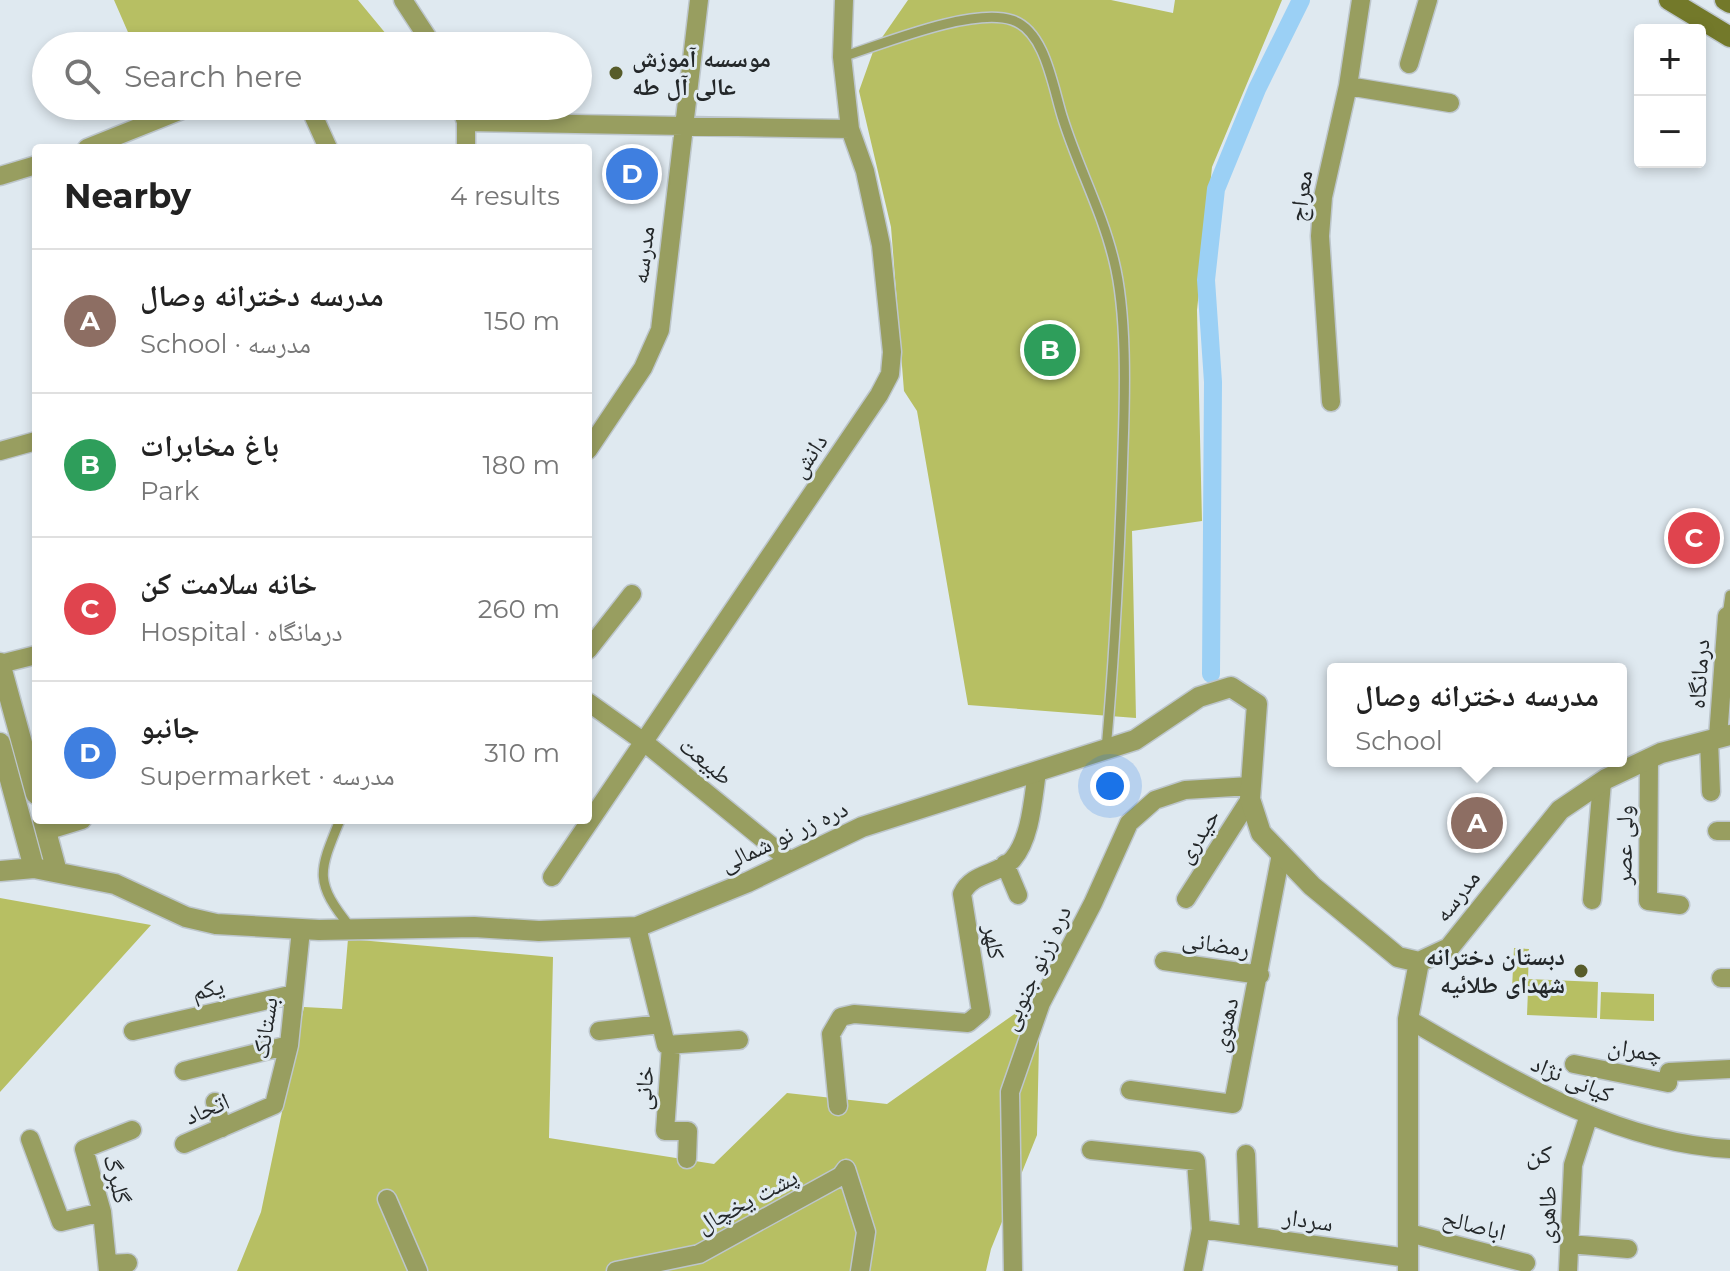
<!DOCTYPE html>
<meta charset="utf-8">
<style>
:root{--surface:#fff;--page:#f2f2f2;--text:#222;--muted:#767676;--line:#e0e0e0;--accent:#7c3aed}
body{margin:0;font-family:Montserrat,"Noto Naskh Arabic",sans-serif;background:var(--page);color:var(--text)}
.controls{position:absolute;right:24px;top:24px;display:grid;overflow:hidden;border-radius:8px;box-shadow:0 4px 12px #0003}
.controls button{width:72px;height:72px;display:grid;place-items:center;padding:0;border:0;border-bottom:2px solid var(--line);background:var(--surface);color:var(--text);font:40px sans-serif}
.you{position:absolute;left:1110px;top:786px;width:28px;height:28px;margin:-20px;border:6px solid #fff;border-radius:50%;background:#1a73e8;box-shadow:0 0 0 12px #1a73e833}
.badge{display:grid;place-items:center;width:52px;height:52px;border-radius:50%;background:var(--accent);color:#fff;font-size:26px;font-weight:700}
.pin{position:absolute;translate:-50% -50%;border:4px solid #fff;box-shadow:0 2px 8px #0006}
.popup{position:absolute;left:1327px;top:663px;width:300px;height:104px;box-sizing:border-box;display:grid;place-content:center;border-radius:8px;background:var(--surface);filter:drop-shadow(0 2px 6px #0005);font-size:26px;white-space:nowrap;color:var(--muted)}
.popup b{font-size:30px;color:var(--text)}
.popup::after{content:'';position:absolute;left:50%;top:100%;margin-left:-16px;border:16px solid transparent;border-top-color:var(--surface)}
.list{margin:0;padding:0;list-style:none}
h2{display:flex;justify-content:space-between;align-items:center;height:104px;margin:0;padding:0 32px;font-size:34px}
h2 small{font-size:26px;font-weight:400;color:var(--muted)}
.list li{display:grid;grid-template-columns:52px 1fr auto;gap:24px;align-items:center;box-sizing:border-box;height:144px;padding:0 32px;border-top:2px solid var(--line)}
.list b{display:block;font-size:30px;white-space:nowrap}
.list p{margin:0;font-size:26px;white-space:nowrap;color:var(--muted)}
.list em{font-size:26px;font-style:normal;color:var(--muted)}
.icon{flex:none;width:44px;height:44px;fill:none;stroke:currentColor;stroke-width:2;stroke-linecap:round;stroke-linejoin:round}
.map{position:relative;flex:none;width:1730px;height:1271px;overflow:hidden}
.search{position:absolute;background:var(--surface);box-shadow:0 4px 12px #0003;left:32px;top:32px;width:560px;height:88px;display:flex;align-items:center;gap:20px;box-sizing:border-box;padding:0 28px;border-radius:44px;color:var(--muted);font-size:30px}
.panel{position:absolute;background:var(--surface);box-shadow:0 4px 12px #0003;left:32px;top:144px;width:560px;height:680px;border-radius:8px}
.map>svg:first-child{display:block}
.green{fill:#b7bf63}
.lines{fill:none;stroke-linecap:round;stroke-linejoin:round}
.canal{stroke:#9bd0f5;stroke-width:18}
.service-casing{stroke:#bdc6cc;stroke-width:12}
.minor-casing{stroke:#bdc6cc;stroke-width:21}
.tertiary-casing{stroke:#bdc6cc;stroke-width:23}
.secondary-casing{stroke:#bdc6cc;stroke-width:23}
.service{stroke:#989e60;stroke-width:9}
.minor{stroke:#989e60;stroke-width:18}
.tertiary{stroke:#989e60;stroke-width:20}
.secondary{stroke:#73792a;stroke-width:20}
.poi-dot{fill:#575c2a;stroke:#dfe9f0;stroke-width:3}
.labels{text-anchor:middle;stroke-width:6;stroke-linejoin:round;paint-order:stroke}
.poi-label{font-size:24px;font-weight:bold;fill:#232729;stroke:#dfe9f0;text-anchor:start}
.street-label{font-size:24px;fill:#232729;stroke:#dfe9f0}
.neighbourhood-label{font-size:26px;fill:#232729;stroke:#dfe9f0}
</style>
<div class="map">
<svg width="1730" height="1271" viewBox="0 0 1730 1271">
<rect width="100%" height="100%" fill="#dfe9f0"/>
<path class="green" d="M114,0H358L396,46H304L301,43L289,46H134Z
M908,0H1111L1173,13L1175,0H1282L1212,167L1197,310L1202,521L1132,531L1136,718L968,705L917,411L904,391L891,227L859,91L874,49Z
M0,898L151,925L0,1092Z
M348,939L553,957L549,1138L714,1164L787,1093L887,1104L1040,996L1037,1135L991,1249L986,1271H237L261,1212L304,1007L342,1009Z
M1514,948L1529,949L1528,979L1598,982L1597,1018L1527,1015L1528,990L1512,989Z
M1601,992L1654,994V1021L1600,1019Z"/>
<g class="lines">
<path class="canal" d="M1211,674L1213,382L1206,280L1216,189L1257,89L1301,0"/>
<g class="service-casing">
<path id="service" d="M842,57C883,44 972,7 1012,20C1046,31 1053,89 1063,119C1078,167 1102,211 1114,261C1127,313 1125,393 1123,448C1120,549 1115,649 1106,750
M1727,616L1730,595
M340,820C318,873 314,882 351,928"/>
</g>
<g class="minor-casing">
<path id="minor" d="M403,0L433,46
M1409,64L1428,0
M1348,86L1450,103
M309,106L328,148
M461,106L466,122V148
M466,122L850,129
M87,148L192,106
M0,176L36,165
M1331,402L1320,236L1323,197L1348,86L1361,0
M588,450L643,368L660,330L699,0
M0,451L36,441
M588,650L632,594
M0,664L36,655
M588,702L644,742L790,861
M1718,737L1727,616L1730,617
M1709,740L1711,792
M1649,758L1648,901L1680,905
M46,831L82,820
M1717,831H1730
M1005,864L1018,895
M552,877L879,395L890,374L892,352L881,245L865,171L850,129L842,57L844,0
M1186,899L1250,799
M1592,900L1602,782
M637,927L666,1045L739,1040
M1164,961L1260,975
M1721,978H1730
M1408,1019C1507,1076 1613,1143 1730,1149
M133,1031L294,994
M599,1031L661,1024
M671,1045L665,1131H688L687,1159
M1574,1064L1668,1083L1669,1072L1730,1069
M184,1071L289,1045
M1130,1090L1233,1104L1281,854
M215,1102L222,1128
M838,1106L831,1034L841,1017L854,1014L968,1023L981,1012L962,894C972,872 999,875 1013,859C1031,838 1033,798 1037,772
M30,1139L61,1222L102,1212
M184,1144L274,1105L289,1045L301,930
M1091,1150L1196,1161L1201,1229L1193,1271
M1246,1154L1249,1236
M846,1169L866,1232L860,1271
M387,1199L418,1271
M1201,1229L1408,1258
M1409,1233L1526,1263
M1569,1244L1628,1249
M108,1264L128,1263
M108,1271L102,1212L84,1149L132,1130
M616,1271L699,1254L841,1176L846,1169
M1013,1271L1010,1092L1041,1003L1093,903L1129,823L1155,800L1185,790L1250,786
M1568,1271L1573,1165L1589,1115"/>
</g>
<g class="tertiary-casing">
<path id="tertiary" d="M0,663L36,794
M0,743L34,868
M43,820L57,872
M0,871L34,868L115,884L186,917L216,924L319,930L474,927L539,931L637,927L748,882L862,827L1135,740L1199,697L1231,687L1257,704L1250,799L1261,833L1312,886L1398,957L1419,962L1449,948L1560,810L1606,779L1661,753L1730,735
M1408,1271V1019L1419,962"/>
</g>
<g class="secondary-casing">
<path id="secondary" d="M1669,0L1730,37
M1725,0L1730,3"/>
</g>
<use href="#service" class="service"/>
<use href="#minor" class="minor"/>
<use href="#tertiary" class="tertiary"/>
<use href="#secondary" class="secondary"/>
</g>
<g class="poi-dot">
<circle cx="616" cy="73" r="8"/>
<circle cx="1581" cy="971" r="8"/>
</g>
<g class="labels">
<g class="poi-label">
<text x="632" y="67">موسسه آموزش<tspan x="632" dy="28">عالی آل طه</tspan></text>
<text x="1565" y="965" text-anchor="end">دبستان دخترانه<tspan x="1565" dy="28">شهدای طلائیه</tspan></text>
</g>
<g class="street-label">
<text transform="translate(1301 196) rotate(-82)" y="8">معراج</text>
<text transform="translate(643 255) rotate(-83)" y="8">مدرسه</text>
<text transform="translate(809 456) rotate(-56)" y="8">دانش</text>
<text transform="translate(1699 674) rotate(-86)" y="8">درمانگاه</text>
<text transform="translate(706 761) rotate(39)" y="8">طبیعت</text>
<text transform="translate(784 836) rotate(-25)" y="8">دره زر نو شمالی</text>
<text transform="translate(1198 836) rotate(-57)" y="8">حیدری</text>
<text transform="translate(1624 845) rotate(-89)" y="8">ولی عصر</text>
<text transform="translate(1457 896) rotate(-52)" y="8">مدرسه</text>
<text transform="translate(994 942) rotate(81)" y="8">کلهر</text>
<text transform="translate(1216 944) rotate(9)" y="8">رمضانی</text>
<text transform="translate(1036 968) rotate(-65)" y="8">دره زرنو جنوبی</text>
<text transform="translate(208 989) rotate(-13)" y="8">یکم</text>
<text transform="translate(1225 1025) rotate(-78)" y="8">دهنوی</text>
<text transform="translate(265 1028) rotate(-81)" y="8">بستانک</text>
<text transform="translate(1635 1050) rotate(9)" y="8">چمران</text>
<text transform="translate(1572 1079) rotate(23)" y="8">کیانی نژاد</text>
<text transform="translate(644 1088) rotate(-86)" y="8">خانی</text>
<text transform="translate(207 1109) rotate(-23)" y="8">اتحاد</text>
<text transform="translate(117 1179) rotate(76)" y="8">گلبرگ</text>
<text transform="translate(747 1201) rotate(-28)" y="8">پشت یخچال</text>
<text transform="translate(1547 1215) rotate(-88)" y="8">طاهری</text>
<text transform="translate(1308 1220) rotate(8)" y="8">سردار</text>
<text transform="translate(1474 1225) rotate(14)" y="8">اباصالح</text>
</g>
<g class="neighbourhood-label">
<text x="1539" y="1163">کن</text>
</g>
</g>
</svg>
<div class="controls">
<button>+</button>
<button>−</button>
</div>
<div class="you"></div>
<div class="pin badge" style="left:1477px;top:823px;background:#8d6e63">A</div>
<div class="popup"><b>مدرسه دخترانه وصال</b>School</div>
<div class="pin badge" style="left:1050px;top:350px;background:#2e9e5b">B</div>
<div class="pin badge" style="left:1694px;top:538px;background:#e0444e">C</div>
<div class="pin badge" style="left:632px;top:174px;background:#3f7fe0">D</div>
<div class="search"><svg class="icon" aria-label="search" viewBox="0 0 24 24"><circle cx="10" cy="10" r="6"/><path d="M15 15l6 6"/></svg>Search here</div>
<section class="panel">
<h2>Nearby<small>4 results</small></h2>
<ul class="list">
<li><span class="badge" style="background:#8d6e63">A</span><div><b>مدرسه دخترانه وصال</b><p>School · مدرسه</p></div><em>150 m</em></li>
<li><span class="badge" style="background:#2e9e5b">B</span><div><b>باغ مخابرات</b><p>Park</p></div><em>180 m</em></li>
<li><span class="badge" style="background:#e0444e">C</span><div><b>خانه سلامت کن</b><p>Hospital · درمانگاه</p></div><em>260 m</em></li>
<li><span class="badge" style="background:#3f7fe0">D</span><div><b>جانبو</b><p>Supermarket · مدرسه</p></div><em>310 m</em></li>
</ul>
</section>
</div>
